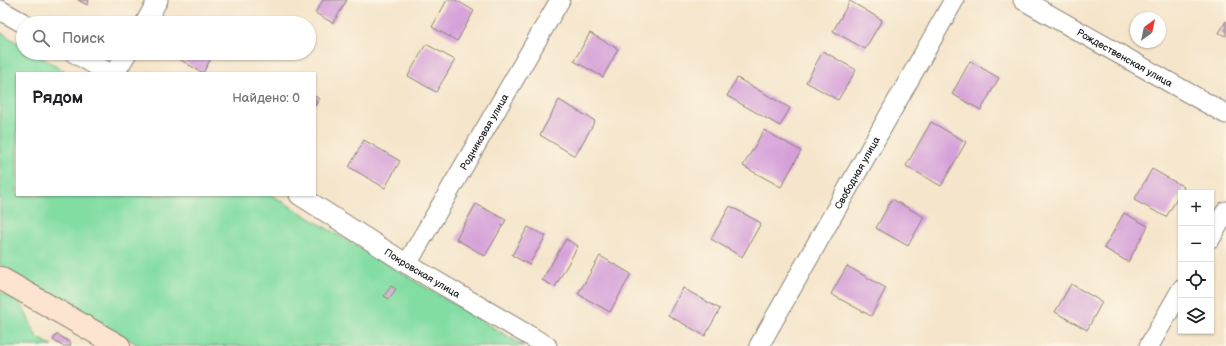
<!DOCTYPE html>
<html lang="ru">
<meta charset="utf-8">
<style>
:root{--surface:#fff;--page:#f2f2f2;--text:#202124;--muted:#757577;--line:#e0e0e0}
body{margin:0;font-family:"Balsamiq Sans",sans-serif;background:var(--page);color:var(--text)}
.controls{position:absolute;right:12px;bottom:12px;display:grid;overflow:hidden;border-radius:0px;box-shadow:0 1px 3px #0004}
.controls button{width:36px;height:36px;display:grid;place-items:center;padding:0;border:0;border-bottom:1px solid var(--line);background:var(--surface);color:var(--text);font:20px sans-serif}
.compass{position:absolute;left:1130px;top:12px;width:36px;height:36px;border-radius:50%;background:var(--surface);box-shadow:0 1px 3px #0004;rotate:33deg}
.list{margin:0;padding:0;list-style:none}
h2{display:flex;justify-content:space-between;align-items:center;height:52px;margin:0;padding:0 16px;font-size:17px}
h2 small{font-size:13px;font-weight:400;color:var(--muted)}
.icon{flex:none;width:22px;height:22px;fill:none;stroke:currentColor;stroke-width:2;stroke-linecap:round;stroke-linejoin:round}
.map{position:relative;flex:none;width:1226px;height:346px;overflow:hidden}
.search{position:absolute;background:var(--surface);box-shadow:0 1px 3px #0004;left:16px;top:16px;width:300px;height:44px;display:flex;align-items:center;gap:10px;box-sizing:border-box;padding:0 14px;border-radius:22px;color:var(--muted);font-size:15px}
.panel{position:absolute;background:var(--surface);box-shadow:0 1px 3px #0004;left:16px;top:72px;width:300px;height:124px;border-radius:0px}
.map>svg:first-child{display:block}
.green{fill:#82dda3;stroke:#4f7c60}
.building{fill:#d5a0d9}
.lines{fill:none;stroke-linecap:round;stroke-linejoin:round}
.minor-casing{stroke:#888074;stroke-width:21}
.secondary-casing{stroke:#888074;stroke-width:24}
.minor{stroke:#fff;stroke-width:19}
.secondary{stroke:#fde4d1;stroke-width:22}
.labels{text-anchor:middle;stroke-width:3.5;stroke-linejoin:round;paint-order:stroke}
.street-label{font-size:10px;fill:#1c1c1c;stroke:#fcf5e5}
</style>
<div class="map">
<svg width="1226" height="346" viewBox="0 0 1226 346">
<rect width="100%" height="100%" fill="#fcf5e5"/>
<filter id="ink" filterUnits="userSpaceOnUse"><feTurbulence type="fractalNoise" baseFrequency=".025" numOctaves="2"/><feDisplacementMap in="SourceGraphic" scale="8" xChannelSelector="R" yChannelSelector="G"/><feConvolveMatrix kernelMatrix="1 2 1 2 8 2 1 2 1" color-interpolation-filters="sRGB"/></filter>
<filter id="wash" filterUnits="userSpaceOnUse"><feTurbulence type="fractalNoise" baseFrequency=".012" numOctaves="4" result="noise"/><feDisplacementMap in="SourceGraphic" scale="16" xChannelSelector="R" yChannelSelector="G"/><feGaussianBlur stdDeviation="0.9" result="paint"/><feColorMatrix in="noise" values="0 0 0 0 0 0 0 0 0 0 0 0 0 0 0 0 0 1.4 0 .05"/><feComposite in="paint" operator="in"/></filter>
<g filter="url(#wash)">
<rect width="100%" height="100%" fill="#f5e5cb"/>
<path class="green" d="M0,32L23,46V53H34L68,73H17V195H271L524,346H140L0,265Z
M0,292L21,303L37,337L53,346H0Z"/>
<g id="blocks">
<path class="building" d="M78,0H89L87,5Z
M323,0H347L333,23L315,13Z
M447,0H456L474,11L457,41L432,27Z
M850,1L882,20L865,49L833,31Z
M1226,21V36L1219,33Z
M590,33L618,49L603,77L574,61Z
M426,44L455,60L436,92L408,76Z
M823,51L856,70L838,100L806,82Z
M180,53H214L203,73L177,58Z
M970,61L999,78L981,110L952,94Z
M737,78L790,108L780,126L727,96Z
M315,96L319,99L315,106Z
M559,100L595,121L575,156L540,135Z
M931,122L966,142L941,186L906,166Z
M764,130L801,151L781,187L743,166Z
M364,140L400,161L385,188L349,167Z
M1152,169L1184,187L1166,217L1134,200Z
M892,199L924,217L908,246L876,228Z
M476,204L506,220L485,256L456,239Z
M730,206L761,223L742,257L711,239Z
M1124,213L1148,226L1128,262L1104,248Z
M528,227L546,236L529,265L512,255Z
M566,239L578,246L555,287L542,280Z
M600,256L631,274L610,312L578,294Z
M847,266L886,288L871,316L831,294Z
M1071,284L1102,302L1087,330L1055,312Z
M391,286L396,289L389,299L384,296Z
M683,288L720,309L705,336L668,315Z
M57,334L71,343L70,346H62L53,340Z"/>
</g>
</g>
<g filter="url(#ink)">
<use href="#blocks" fill-opacity="0" stroke="#888074" stroke-width="1"/>
<g class="lines">
<g class="minor-casing">
<g id="minor">
<path id="s1" d="M1023,0L1226,114"/>
<path d="M0,10L23,23"/>
<path d="M145,23L158,0"/>
<path d="M74,53L109,73"/>
<path d="M115,73L127,53"/>
<path id="s2" d="M299,195L407,264L547,346"/>
<path d="M1211,238L1226,211"/>
<path id="s3" d="M407,264L560,0"/>
<path id="s4" d="M759,346L954,0"/>
<path d="M1149,346L1181,290"/>
</g>
</g>
<g class="secondary-casing">
<path id="secondary" d="M0,278L119,346"/>
</g>
<use href="#minor" class="minor"/>
<use href="#secondary" class="secondary"/>
</g>
</g>
<g class="labels">
<g class="street-label">
<text dy="4" stroke="none"><textPath href="#s1" startOffset="117">Рождественская улица</textPath></text>
<text dy="4" stroke="none"><textPath href="#s3" startOffset="153">Родниковая улица</textPath></text>
<text dy="4" stroke="none"><textPath href="#s4" startOffset="199">Свободная улица</textPath></text>
<text dy="4" stroke="none"><textPath href="#s2" startOffset="146">Покровская улица</textPath></text>
</g>
</g>
</svg>
<div class="controls">
<button>+</button>
<button>−</button>
<button><svg class="icon" aria-label="locate" viewBox="0 0 24 24"><circle cx="12" cy="12" r="6"/><path d="M12 2v4M12 18v4M2 12h4M18 12h4"/></svg></button>
<button><svg class="icon" aria-label="layers" viewBox="0 0 24 24"><path d="M12 4l9 5-9 5-9-5zM3 14l9 5 9-5"/></svg></button>
</div>
<svg class="compass" viewBox="-18 -18 36 36"><path d="M0-13l5 13h-10z" fill="#e53935"/><path d="M0 13l5-13h-10z" fill="#757577"/></svg>
<div class="search"><svg class="icon" aria-label="search" viewBox="0 0 24 24"><circle cx="10" cy="10" r="6"/><path d="M15 15l6 6"/></svg>Поиск</div>
<section class="panel">
<h2>Рядом<small>Найдено: 0</small></h2>
<ul class="list">
</ul>
</section>
</div>
